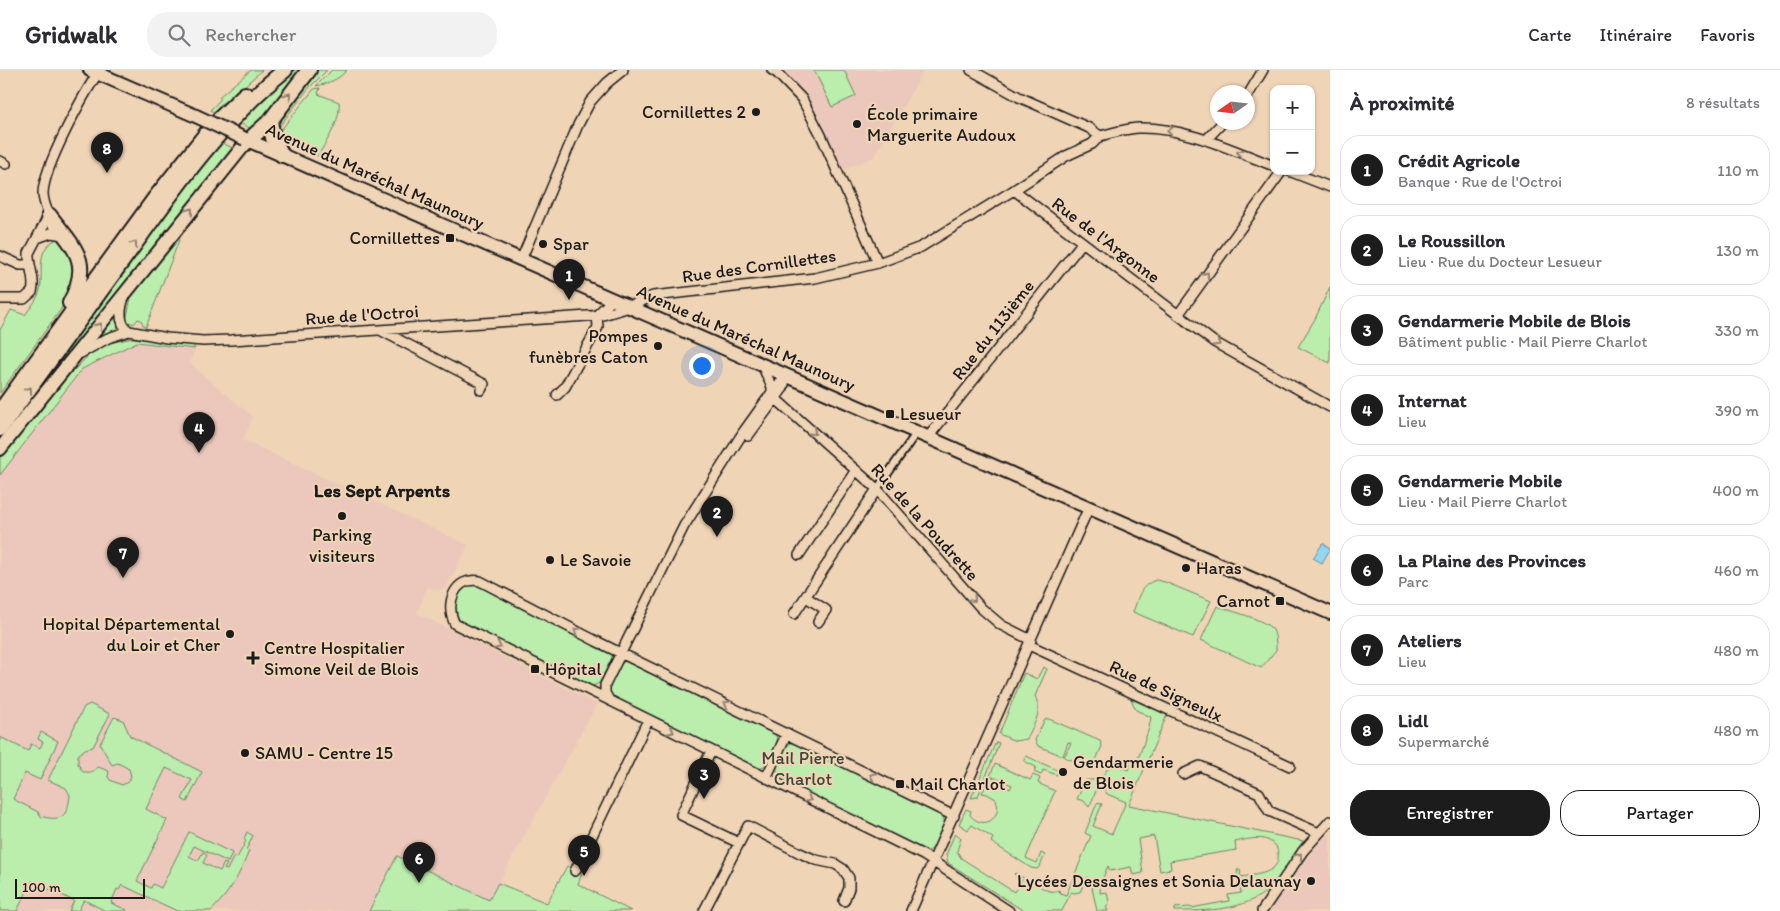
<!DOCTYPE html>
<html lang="fr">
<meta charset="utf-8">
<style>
:root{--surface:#fff;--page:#f2f2f3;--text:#2b2b33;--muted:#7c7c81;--line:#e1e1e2;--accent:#1c1c1c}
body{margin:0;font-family:Itim,sans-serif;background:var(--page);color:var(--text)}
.controls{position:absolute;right:15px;top:15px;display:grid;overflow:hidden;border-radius:10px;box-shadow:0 1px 4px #0004}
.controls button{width:45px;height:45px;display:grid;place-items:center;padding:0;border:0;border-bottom:1px solid var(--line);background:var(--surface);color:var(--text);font:25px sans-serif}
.compass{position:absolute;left:1210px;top:15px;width:45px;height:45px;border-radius:50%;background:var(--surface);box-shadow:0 1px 4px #0004;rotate:256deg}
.scale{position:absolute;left:15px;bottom:12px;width:130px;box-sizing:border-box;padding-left:5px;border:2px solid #1c1c1c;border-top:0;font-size:14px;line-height:18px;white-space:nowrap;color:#1c1c1c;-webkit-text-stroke:4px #f0d4b6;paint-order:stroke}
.you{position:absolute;left:701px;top:295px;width:18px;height:18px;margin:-12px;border:4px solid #fff;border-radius:50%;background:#1a73e8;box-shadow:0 0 0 8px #1a73e833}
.badge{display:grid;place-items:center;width:32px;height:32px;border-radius:50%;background:var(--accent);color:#fff;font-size:16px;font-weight:700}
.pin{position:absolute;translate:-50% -41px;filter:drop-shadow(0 1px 2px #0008)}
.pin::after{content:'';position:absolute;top:26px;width:18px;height:15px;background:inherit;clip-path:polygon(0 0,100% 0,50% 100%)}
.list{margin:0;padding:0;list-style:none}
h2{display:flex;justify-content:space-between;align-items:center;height:65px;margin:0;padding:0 20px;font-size:21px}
h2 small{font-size:16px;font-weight:400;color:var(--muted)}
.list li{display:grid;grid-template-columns:32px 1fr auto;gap:15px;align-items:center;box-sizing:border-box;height:70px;margin:0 10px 10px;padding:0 10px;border:1px solid var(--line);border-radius:20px}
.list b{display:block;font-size:19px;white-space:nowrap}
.list p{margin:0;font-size:16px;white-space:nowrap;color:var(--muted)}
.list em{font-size:16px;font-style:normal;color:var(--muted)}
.actions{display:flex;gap:10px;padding:15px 20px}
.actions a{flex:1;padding:11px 0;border:1px solid var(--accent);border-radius:20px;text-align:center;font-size:18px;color:var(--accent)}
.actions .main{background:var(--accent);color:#fff}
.icon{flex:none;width:28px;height:28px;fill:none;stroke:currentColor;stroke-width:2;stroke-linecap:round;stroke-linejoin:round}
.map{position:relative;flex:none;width:1330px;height:841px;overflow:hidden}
header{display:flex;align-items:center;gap:30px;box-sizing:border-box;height:70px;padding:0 25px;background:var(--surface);border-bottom:1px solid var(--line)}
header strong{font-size:24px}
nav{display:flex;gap:28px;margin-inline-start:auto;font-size:18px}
.search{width:350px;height:45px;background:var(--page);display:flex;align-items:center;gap:12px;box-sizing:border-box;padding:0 18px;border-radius:20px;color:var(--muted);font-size:19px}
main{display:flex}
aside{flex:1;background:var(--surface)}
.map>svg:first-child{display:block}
.built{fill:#ebc8bb}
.green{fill:#bbedad;stroke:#6c8464}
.water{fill:#92d8f4;stroke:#638d9e}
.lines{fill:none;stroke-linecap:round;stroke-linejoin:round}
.pedestrian-casing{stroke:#1c1c1c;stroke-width:10}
.minor-casing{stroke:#1c1c1c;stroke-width:12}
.primary-casing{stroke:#1c1c1c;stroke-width:16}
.trunk-casing{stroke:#1c1c1c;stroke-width:18}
.pedestrian{stroke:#f0d4b6;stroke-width:6}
.minor{stroke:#f0d4b6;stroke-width:9}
.primary{stroke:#f0d4b6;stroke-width:12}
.trunk{stroke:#f0d4b6;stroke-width:14}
.primary-bridge-casing{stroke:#1c1c1c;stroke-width:16;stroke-linecap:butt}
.primary-bridge{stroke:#f0d4b6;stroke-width:12}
.oneway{stroke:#918171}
.poi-dot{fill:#1c1c1c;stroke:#f0d4b6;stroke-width:2}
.labels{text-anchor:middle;stroke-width:4.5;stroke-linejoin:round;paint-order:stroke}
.poi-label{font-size:18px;fill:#1c1c1c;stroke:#f0d4b6;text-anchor:start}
.street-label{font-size:18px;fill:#1c1c1c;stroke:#f0d4b6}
.park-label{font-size:18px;fill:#3c4639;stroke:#f0d4b6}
.neighbourhood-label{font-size:19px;font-weight:bold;fill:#1c1c1c;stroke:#f0d4b6}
</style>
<header>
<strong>Gridwalk</strong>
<div class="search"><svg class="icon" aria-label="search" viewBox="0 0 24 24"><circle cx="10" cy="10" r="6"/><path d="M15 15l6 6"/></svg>Rechercher</div>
<nav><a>Carte</a><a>Itinéraire</a><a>Favoris</a></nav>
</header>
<main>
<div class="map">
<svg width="1330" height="841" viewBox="0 0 1330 841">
<rect width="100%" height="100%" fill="#f0d4b6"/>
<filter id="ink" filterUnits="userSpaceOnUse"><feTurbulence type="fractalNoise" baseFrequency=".02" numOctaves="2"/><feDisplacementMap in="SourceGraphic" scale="10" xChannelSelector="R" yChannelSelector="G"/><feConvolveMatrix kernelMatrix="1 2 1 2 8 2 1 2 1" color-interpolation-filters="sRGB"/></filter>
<g filter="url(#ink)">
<path class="built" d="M784,0H924L874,87L844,100L815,39L806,24Z
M137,272L195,279L189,293L253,347L243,370L468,475L446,518L438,520L427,517L417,543L597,634L489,830L397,786L369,841H0V405L82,299Z
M1330,763V841H1269L1313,780Z"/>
<path class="green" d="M251,0H262L230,29L225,33L223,32L214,42L210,40L220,30V26Z
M295,0H305L258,57L254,60L237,52Z
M314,0H327L308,19L278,58L274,56Z
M332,0H347C339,9 328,14 316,16Z
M814,0H844L856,26L832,37Z
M320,18L318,24L339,32C341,51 327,70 318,86L286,72L280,65V61L314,19Z
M220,72L235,79L0,374V368L115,213L148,164L193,104Z
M184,157L146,257L143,255L141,250L138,249L134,254L126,251L132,223Z
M60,168L72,189L76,204L61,239L0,323V260L11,240L25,245C30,238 38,229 40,220C44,200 34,177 60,168Z
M1330,217V293L1298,277L1315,249Z
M120,234L117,261L94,269Z
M133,268L192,274L195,279L137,272L82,299L0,405V387L68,306L93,281L104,274Z
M1156,510L1165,512L1211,531L1193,567L1133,542C1139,527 1139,516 1156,510Z
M473,513L480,515L612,583V588L599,613L591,617L462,554C447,541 456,519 473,513Z
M1217,536C1230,541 1265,549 1273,560C1276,566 1276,574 1276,580L1261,598L1201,570Z
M628,590L774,662C782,673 771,696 758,699L612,628C605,618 616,593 628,590Z
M1043,597L1047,599L1035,626C1043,643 1034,653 1027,669L1015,671L999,664L1024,603L1037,609Z
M1131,629L1167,645L1129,735L1303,771C1293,786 1282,805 1270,818C1246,841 1206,841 1175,841V838L1190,837L1191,838L1229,831L1228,825L1241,823L1237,800H1240L1241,807C1260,804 1286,803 1276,776C1265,764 1249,769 1235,772L1236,780L1170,791L1171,799L1160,801L1154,766L1138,769L1143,803L1133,805L1131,797L1110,801L1108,796L1101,812L1100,823L1107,822L1109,833L1106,837L1108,841H1097L1092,818L1095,811L1087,807L1080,822L1074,823L1071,822L1062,841H1024L948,793L946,785L955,763L961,768L957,781L961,788L1014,822L1022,810L1014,804L1015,803L1027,810L1025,813L1026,815L1029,812L1033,815L1035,813C1043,818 1049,824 1059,820L1060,823L1066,825L1091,766L1085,763L1097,733L1102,734L1093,756L1112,764L1126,732L1107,724L1105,721L1103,705L1112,693L1128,700L1134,688L1138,689L1149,658L1151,647L1136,640Z
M90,634L110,644L93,677L85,679L78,685V694L83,702H92L98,697L109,701L108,707L110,710L122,715L128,712L131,706L129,699L118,693L112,695L100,674L114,647L123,650L130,666L202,702L187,732L182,729L192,710L166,698L146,739L167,750L137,811L151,818L153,814L161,818L189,762L232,783L228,792L194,776L189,786L198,791L203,782L207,785L203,793L220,801L224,793L227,794L224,799L227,800L234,786L237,788L246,771L244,769L247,762L253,766L246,780L249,781C238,808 231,821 211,841H177L122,815L119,820L117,819L111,833L127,840L126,841H106L84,830L78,841H69L74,831L32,811L17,841H0V667L28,681L31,674L40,678L43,672L38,669L41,662L58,671L40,710L25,703L13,729L38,742L40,746C61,752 68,747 70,725L66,718L48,710L84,637Z
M1046,649H1049L1100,671L1102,676L1094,695L1089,697L1064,687L1071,673L1068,672L1063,686L1038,676L1035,670L1044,651Z
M793,672L799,673L937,741C940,744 943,746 944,750C947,761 935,781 925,782L779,710C773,698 781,677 793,672Z
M996,672L999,673L979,724L977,727L971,728Z
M1026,686L1059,701L1057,705L1043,700L1041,705L1034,702L1036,697L1024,691Z
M995,694L1030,710L1033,705L1040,708L1038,713L1055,721L1026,788L1037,793L1041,783L1045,785L1040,796L1037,799L1031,798L991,772L993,768L972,755L968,760L959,754L966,739L971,741L970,745C983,761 1003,749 996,729L987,724L982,723L989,709L1010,719L1012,715L990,706Z
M1086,710H1097C1098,720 1093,728 1089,737L1084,731L1077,729Z
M397,786L489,830L498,813L547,833L567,796L582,803L578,814L631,841H369Z"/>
<path class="water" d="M1323,473L1330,479L1322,493L1313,488Z"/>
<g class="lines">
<g class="pedestrian-casing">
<path id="pedestrian" d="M877,419L917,362"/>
</g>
<g class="minor-casing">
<path id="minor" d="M772,0L777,3L802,29L821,65L878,193
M971,0L1019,27L1089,58L1100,66
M1248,25L1263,0
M1100,66C1112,63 1125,59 1137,58C1183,56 1232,80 1274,96
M1206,70L1223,52
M0,91L6,94
M1289,101L1330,117
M1014,120L1214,272L1330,337
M37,168L51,163L64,165
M0,186L20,195H30
M521,190L578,55L590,32L607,13L623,0
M125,225C120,238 118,253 129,261
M0,229H24L32,222C36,209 28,196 29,183L49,145C46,138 43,130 43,123C44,96 84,23 100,0
M597,245L613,229
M1178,245L1282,101
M380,260L484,314L481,320
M81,283L108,268L129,261L167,268L203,271L231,270L603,245L623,239L653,226L815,208L878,193L921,177L1014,120L1066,86L1092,74L1100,66
M762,295L772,317V322
M557,325L565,317L598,257L597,245
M776,329L877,419L981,538L1001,555L1031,570
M748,366L783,318L786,306
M929,366L1082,173
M799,485L856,400
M806,527L826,540L818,552
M794,544L877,419
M1029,575L1290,696
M609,630L605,623V615L684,456L744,361L772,322L786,306
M711,681L681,745L739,773
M1183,704L1200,696L1259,723L1269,741L1319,763
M766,708L787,663
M954,746L596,571L480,511C455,506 444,534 455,554L923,785L1009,841
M575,801L648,650
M704,841L748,756L800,783L816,790L835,794L843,799L849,808V818L844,831
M911,841L1089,437
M1262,841L1303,781L1330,751"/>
</g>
<g class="primary-casing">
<path id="primary" d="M90,0L196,46
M245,69L1330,543
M0,379L241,79L249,70"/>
</g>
<g class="trunk-casing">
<path id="trunk" d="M270,51L273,68L282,85
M249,70L270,51L309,0
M49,145C74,178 93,191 70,233
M0,341L155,128L213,55L245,24
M0,359C44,299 88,238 132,178C177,115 224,49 285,0"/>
</g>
<use href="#pedestrian" class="pedestrian"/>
<use href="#minor" class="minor"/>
<use href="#primary" class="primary"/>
<use href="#trunk" class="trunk"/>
<g class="primary-bridge-casing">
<path id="primary-bridge" d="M196,46L245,69"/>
</g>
<use href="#primary-bridge" class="primary-bridge"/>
</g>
<defs><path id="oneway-chevron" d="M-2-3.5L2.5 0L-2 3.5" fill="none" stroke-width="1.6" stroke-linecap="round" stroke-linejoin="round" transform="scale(1.25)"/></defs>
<g class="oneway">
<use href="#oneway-chevron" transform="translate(288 26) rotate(-52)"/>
<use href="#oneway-chevron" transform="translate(1170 61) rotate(-170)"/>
<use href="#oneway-chevron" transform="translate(1240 83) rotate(-159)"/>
<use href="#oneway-chevron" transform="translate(190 141) rotate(-51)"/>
<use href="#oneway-chevron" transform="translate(134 174) rotate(-54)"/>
<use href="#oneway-chevron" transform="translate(1206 205) rotate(-54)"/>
<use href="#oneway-chevron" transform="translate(99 256) rotate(-52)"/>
<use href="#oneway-chevron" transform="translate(1217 273) rotate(32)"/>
<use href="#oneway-chevron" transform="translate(29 320) rotate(-54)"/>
<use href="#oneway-chevron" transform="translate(813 362) rotate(42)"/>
<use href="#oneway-chevron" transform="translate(973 529) rotate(48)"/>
<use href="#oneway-chevron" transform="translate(577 561) rotate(-153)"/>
<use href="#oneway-chevron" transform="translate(498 576) rotate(26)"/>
<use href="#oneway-chevron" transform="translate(727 634) rotate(-154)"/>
<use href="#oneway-chevron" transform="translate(671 661) rotate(27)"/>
<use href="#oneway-chevron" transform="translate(873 706) rotate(-154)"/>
<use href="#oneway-chevron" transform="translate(808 729) rotate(26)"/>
<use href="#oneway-chevron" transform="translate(1299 786) rotate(-54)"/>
</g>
</g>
<g class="poi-dot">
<circle cx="756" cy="42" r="5"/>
<circle cx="857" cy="54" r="5"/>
<rect x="445" y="163" width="10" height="10" rx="2.5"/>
<circle cx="543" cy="174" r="5"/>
<circle cx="658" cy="276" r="5"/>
<rect x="885" y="339" width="10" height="10" rx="2.5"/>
<circle cx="342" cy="446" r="5"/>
<circle cx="550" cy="490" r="5"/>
<circle cx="1186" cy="498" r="5"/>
<rect x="1275" y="526" width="10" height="10" rx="2.5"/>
<circle cx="230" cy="564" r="5"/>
<path d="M250.5 580.5h5v5h5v5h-5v5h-5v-5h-5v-5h5z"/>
<rect x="530" y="594" width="10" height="10" rx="2.5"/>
<circle cx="245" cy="683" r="5"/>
<circle cx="1063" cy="702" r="5"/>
<rect x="895" y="709" width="10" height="10" rx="2.5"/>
<circle cx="1311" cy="811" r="5"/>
</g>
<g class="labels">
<g class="poi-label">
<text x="746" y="48" text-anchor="end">Cornillettes 2</text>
<text x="867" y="50">École primaire<tspan x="867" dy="21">Marguerite Audoux</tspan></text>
<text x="440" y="174" text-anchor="end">Cornillettes</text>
<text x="553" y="180">Spar</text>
<text x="648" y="272" text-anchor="end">Pompes<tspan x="648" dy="21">funèbres Caton</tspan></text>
<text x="900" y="350">Lesueur</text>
<text x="342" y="471" text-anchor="middle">Parking<tspan x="342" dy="21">visiteurs</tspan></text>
<text x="560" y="496">Le Savoie</text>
<text x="1196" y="504">Haras</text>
<text x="1270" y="537" text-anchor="end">Carnot</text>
<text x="220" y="560" text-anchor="end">Hopital Départemental<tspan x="220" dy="21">du Loir et Cher</tspan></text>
<text x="264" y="584">Centre Hospitalier<tspan x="264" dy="21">Simone Veil de Blois</tspan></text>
<text x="545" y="605">Hôpital</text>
<text x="255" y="689">SAMU - Centre 15</text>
<text x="1073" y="698">Gendarmerie<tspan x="1073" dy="21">de Blois</tspan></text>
<text x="910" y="720">Mail Charlot</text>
<text x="1301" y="817" text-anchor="end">Lycées Dessaignes et Sonia Delaunay</text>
</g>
<g class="street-label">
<text transform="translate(375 106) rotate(24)" y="6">Avenue du Maréchal Maunoury</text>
<text transform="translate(1106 170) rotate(37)" y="6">Rue de l'Argonne</text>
<text transform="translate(759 196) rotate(-8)" y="6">Rue des Cornillettes</text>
<text transform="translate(362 245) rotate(-4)" y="6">Rue de l'Octroi</text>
<text transform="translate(993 260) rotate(-52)" y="6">Rue du 113ième</text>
<text transform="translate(746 268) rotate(24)" y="6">Avenue du Maréchal Maunoury</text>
<text transform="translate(925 452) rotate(48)" y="6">Rue de la Poudrette</text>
<text transform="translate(1166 621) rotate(25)" y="6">Rue de Signeulx</text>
</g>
<g class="park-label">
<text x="803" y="694">Mail Pierre<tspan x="803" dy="21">Charlot</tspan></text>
</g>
<g class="neighbourhood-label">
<text x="382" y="427">Les Sept Arpents</text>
</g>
</g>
</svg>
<div class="controls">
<button>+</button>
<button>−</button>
</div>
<svg class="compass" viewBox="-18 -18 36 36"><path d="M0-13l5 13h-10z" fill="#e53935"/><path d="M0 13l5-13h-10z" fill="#7c7c81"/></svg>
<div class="scale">100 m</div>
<div class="you"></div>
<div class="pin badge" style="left:569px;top:230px">1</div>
<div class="pin badge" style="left:717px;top:467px">2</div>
<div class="pin badge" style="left:704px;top:729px">3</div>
<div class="pin badge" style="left:199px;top:383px">4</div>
<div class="pin badge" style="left:584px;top:806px">5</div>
<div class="pin badge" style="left:419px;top:813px">6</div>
<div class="pin badge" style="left:123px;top:508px">7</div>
<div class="pin badge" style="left:107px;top:103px">8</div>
</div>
<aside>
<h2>À proximité<small>8 résultats</small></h2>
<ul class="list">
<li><span class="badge">1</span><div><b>Crédit Agricole</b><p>Banque · Rue de l'Octroi</p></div><em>110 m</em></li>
<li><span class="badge">2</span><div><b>Le Roussillon</b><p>Lieu · Rue du Docteur Lesueur</p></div><em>130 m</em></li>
<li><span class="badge">3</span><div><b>Gendarmerie Mobile de Blois</b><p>Bâtiment public · Mail Pierre Charlot</p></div><em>330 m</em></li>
<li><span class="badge">4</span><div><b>Internat</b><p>Lieu</p></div><em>390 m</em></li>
<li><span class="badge">5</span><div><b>Gendarmerie Mobile</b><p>Lieu · Mail Pierre Charlot</p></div><em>400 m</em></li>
<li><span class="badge">6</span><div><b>La Plaine des Provinces</b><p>Parc</p></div><em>460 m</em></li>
<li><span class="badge">7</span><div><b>Ateliers</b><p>Lieu</p></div><em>480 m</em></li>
<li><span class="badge">8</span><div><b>Lidl</b><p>Supermarché</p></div><em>480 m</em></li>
</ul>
<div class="actions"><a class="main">Enregistrer</a><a>Partager</a></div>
</aside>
</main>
